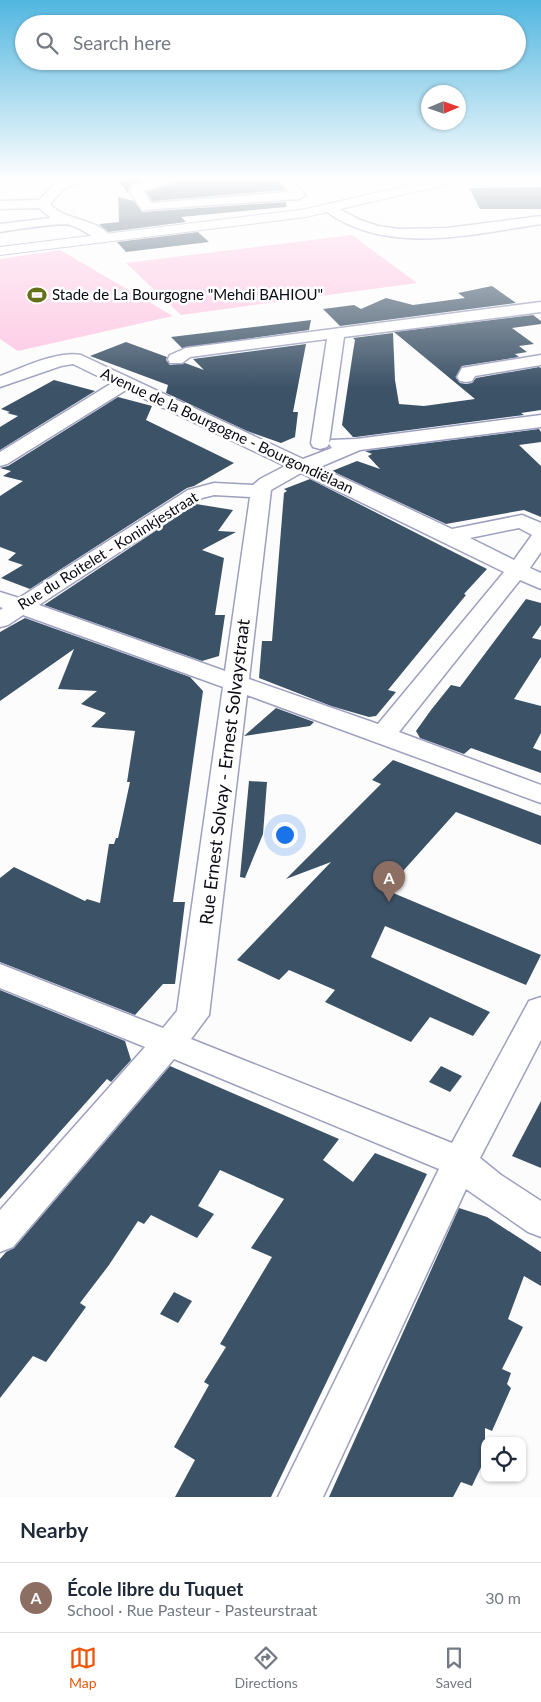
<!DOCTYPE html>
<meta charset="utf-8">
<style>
:root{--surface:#fff;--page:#f6f6f7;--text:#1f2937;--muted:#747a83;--line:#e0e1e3;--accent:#ea580c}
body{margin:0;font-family:Lato,sans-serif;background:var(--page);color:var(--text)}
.controls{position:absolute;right:15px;bottom:15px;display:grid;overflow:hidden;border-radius:10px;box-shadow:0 1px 4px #0004}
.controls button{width:45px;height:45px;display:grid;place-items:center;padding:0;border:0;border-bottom:1px solid var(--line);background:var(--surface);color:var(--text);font:25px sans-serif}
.compass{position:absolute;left:421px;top:85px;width:45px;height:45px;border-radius:50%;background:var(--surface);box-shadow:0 1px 4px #0004;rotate:88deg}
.you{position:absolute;left:284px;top:834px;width:18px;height:18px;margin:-12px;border:4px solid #fff;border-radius:50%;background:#1a73e8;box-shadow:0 0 0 8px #1a73e833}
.badge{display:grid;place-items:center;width:32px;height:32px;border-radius:50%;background:var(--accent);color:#fff;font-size:16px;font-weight:700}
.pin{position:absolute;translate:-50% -41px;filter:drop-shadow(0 1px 2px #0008)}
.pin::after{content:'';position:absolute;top:26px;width:18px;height:15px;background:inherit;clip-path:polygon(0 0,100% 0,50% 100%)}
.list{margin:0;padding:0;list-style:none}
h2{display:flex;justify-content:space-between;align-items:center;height:65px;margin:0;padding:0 20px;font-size:21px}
h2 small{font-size:16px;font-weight:400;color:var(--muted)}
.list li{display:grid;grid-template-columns:32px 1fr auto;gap:15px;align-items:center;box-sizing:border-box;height:70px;padding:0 20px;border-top:1px solid var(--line)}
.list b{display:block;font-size:19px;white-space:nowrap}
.list p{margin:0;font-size:16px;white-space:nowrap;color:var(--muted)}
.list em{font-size:16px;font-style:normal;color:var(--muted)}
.icon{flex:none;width:28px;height:28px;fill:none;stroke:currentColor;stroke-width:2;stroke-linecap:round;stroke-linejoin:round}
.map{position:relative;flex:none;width:541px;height:1497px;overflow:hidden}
.search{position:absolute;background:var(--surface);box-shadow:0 1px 4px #0004;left:15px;right:15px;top:15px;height:55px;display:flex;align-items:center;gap:12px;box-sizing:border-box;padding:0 18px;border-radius:28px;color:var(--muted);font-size:19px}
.sheet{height:135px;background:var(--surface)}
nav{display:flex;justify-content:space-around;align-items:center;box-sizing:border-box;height:70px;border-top:1px solid var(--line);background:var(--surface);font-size:14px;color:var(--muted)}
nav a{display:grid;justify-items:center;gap:2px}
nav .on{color:var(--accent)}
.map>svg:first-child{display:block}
.green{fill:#fdc5e2}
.building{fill:#3c5267}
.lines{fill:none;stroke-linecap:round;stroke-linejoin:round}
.street-casing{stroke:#9da0bf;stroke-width:3}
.secondary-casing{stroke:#9da0bf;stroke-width:2}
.street{fill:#fff;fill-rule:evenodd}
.secondary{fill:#fff;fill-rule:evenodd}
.labels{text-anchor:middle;stroke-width:5;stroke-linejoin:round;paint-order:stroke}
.far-poi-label{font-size:15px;fill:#0a0a15;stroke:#fff;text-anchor:start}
.far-street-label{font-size:15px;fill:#0a0a15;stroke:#fff}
.street-label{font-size:18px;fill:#0a0a15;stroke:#fff}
</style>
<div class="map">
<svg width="541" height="1497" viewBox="0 0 541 1497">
<rect width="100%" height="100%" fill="#fcfcfc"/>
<path class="green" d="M352,235L417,283L181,315L126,263Z
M60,250L173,316L18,351L0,339V259Z"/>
<path class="building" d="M140,178H150L130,185L128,193L133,200L118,180Z
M178,178H275L285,190L152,201L146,192L175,183Z
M541,187V209H480L469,188Z
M118,197L134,201L142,212L286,202V207L181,217L186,222L108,232L99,224L119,222Z
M198,232L209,242L126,252L117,242Z
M492,286L516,303L340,326L323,309L354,305L361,309L386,298L413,305L465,298L458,293Z
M533,315L541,321V324L512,328L534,344L519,346L527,352L515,354L519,357L462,366L456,378L460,383L466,384L472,383L476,378L539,367L541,368V410L521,413L524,415L356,437H353L342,425L353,352L355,340L353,338L393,333L395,380L399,404L424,406L475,399L394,332Z
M311,320L309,330L182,348L171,337Z
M126,342L167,357L166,360L170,365L185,363L204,370L193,359L306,344L293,412H298L295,437L281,443L247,431L166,393L168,385L90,356Z
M54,380L95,391L0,450V427L18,416L7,413L10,412L1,409Z
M118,397L152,406L146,420L234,463L194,486L187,488L30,589L1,578L23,565L8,560L16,553L0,547V496L23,481L3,476L11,471L0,468L8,466Z
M539,429L541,432V442L519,445L541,466V517L524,510L446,524L332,471L357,461L380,469L368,456L372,454L365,451Z
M310,479L487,569L464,594L466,595L388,690L396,692L376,716L369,717L331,706L259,678L262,641H272L284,493L287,491L284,489Z
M196,504L233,510L218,531L236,532L202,550L224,558L215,615H225L219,656L202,661L44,605Z
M526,599L541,603V625L532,638L541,640V657L514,699L541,706V733L533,748L541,751V773L471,748L464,754L420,738L416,731L431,710L451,685L460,687Z
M25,618L190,677L203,691L173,902H185L175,984H163L135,1015L0,962V878L14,867L85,901L87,899L100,903L109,844H114L116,838H118L130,782H127L135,731L91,727L106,713L81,704L97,691L58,689L74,649L0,701V632Z
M276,708L314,722L310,726L244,736Z
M393,760L541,816V845L456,812L386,890L541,955L526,985L385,926L371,957L490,1012L473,1036L430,1017L411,1042L325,1002L335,990L289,970L279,980L237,960L331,862L286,879L381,784L372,780Z
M249,781L267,782L263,834L245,878L240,877Z
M0,990L125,1041L131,1060L111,1082L107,1079L0,1199Z
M170,1066L339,1139L323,1160L353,1182L375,1153L427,1174L271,1497H175L195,1460L174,1447L209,1385L204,1382L226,1347L220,1344L272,1257L251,1248L284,1199L220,1170L198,1206L214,1214L197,1238L151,1215L144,1224L138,1221L109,1265L80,1303L86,1307L46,1362L33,1356L0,1398V1259L6,1252L14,1248Z
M441,1066L462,1076L450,1092L429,1082Z
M541,1101V1168L512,1156Z
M459,1208L487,1217L541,1252V1286L524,1276L508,1319L523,1327L502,1369L511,1373L507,1384L511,1388L492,1431L485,1428V1459L472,1486L461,1482L453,1497H329Z
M174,1292L192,1301L178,1323L160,1314Z"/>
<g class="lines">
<g class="street-casing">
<path id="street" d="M68,178H86L84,181L65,188L50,204C66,222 96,217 111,237L109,240C98,243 82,228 70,225C58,222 15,230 0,232V224L51,218L39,208L0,209V201L39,200L57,182Z
M157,178H176L174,181L143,191L151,203L289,192L277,178H290L305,195L299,199L142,210L130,192L132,186Z
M332,205L360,220L378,226L399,229L447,228L541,216V224C473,234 388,256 327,212L325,209Z
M541,302V312L344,337L329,443L331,440L356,439L541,415V427L360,450L320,467L452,529L522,515L541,523V552L530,568L541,573V589L520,580L399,732L541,785V803L247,695L209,1015L191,1039L452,1143L529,1001L541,997V1040L480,1158L501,1175L541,1201V1237L528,1232L466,1189L323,1497H278L439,1169L174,1059L13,1247L0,1252V1210L145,1047L0,988V964L163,1028L177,1011L223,687L23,615L8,625L0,627V610L3,608L0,607V592L19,598L188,490L214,483L253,485L260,479L285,466L126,390L7,464L0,466V452L112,383L73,364L61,366L0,387V376C22,368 58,350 81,355L303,459L332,448L329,444L327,447L320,449L313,447L311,443L327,339L190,357L182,363H170L168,359L170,355L186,348ZM301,473L504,572L378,724L249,679L271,490ZM214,495L250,497L225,671L39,605L202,498ZM519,528L532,535L514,560L470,538Z
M541,355V365L475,376L472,381L466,382L460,381L457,377L462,368Z"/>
</g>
<g class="secondary-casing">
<path id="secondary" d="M439,178H463L457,182L306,217L0,255V247L306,209Z"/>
</g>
<use href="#street" class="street"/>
<use href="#secondary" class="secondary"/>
</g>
<linearGradient id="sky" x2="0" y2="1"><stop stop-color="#51b6e0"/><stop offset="0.46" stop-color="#fefefe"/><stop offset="1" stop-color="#fefefe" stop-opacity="0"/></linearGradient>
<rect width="541" height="388" fill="url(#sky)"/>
<defs>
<g id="stadium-bare" transform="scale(1.5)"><path d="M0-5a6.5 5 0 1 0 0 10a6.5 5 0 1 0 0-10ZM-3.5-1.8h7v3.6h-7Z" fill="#667018" stroke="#fff" stroke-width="2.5" paint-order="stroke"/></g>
</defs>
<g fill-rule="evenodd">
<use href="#stadium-bare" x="37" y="295"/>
</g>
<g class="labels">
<g class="far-poi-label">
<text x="52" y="300">Stade de La Bourgogne "Mehdi BAHIOU"</text>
</g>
<g class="far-street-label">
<text transform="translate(227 431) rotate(25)" y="5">Avenue de la Bourgogne - Bourgondiëlaan</text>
<text transform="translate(108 551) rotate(-32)" y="5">Rue du Roitelet - Koninkjestraat</text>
</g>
<g class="street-label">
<text transform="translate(225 772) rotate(-83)" y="6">Rue Ernest Solvay - Ernest Solvaystraat</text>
</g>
</g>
</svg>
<div class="controls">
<button><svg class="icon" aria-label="locate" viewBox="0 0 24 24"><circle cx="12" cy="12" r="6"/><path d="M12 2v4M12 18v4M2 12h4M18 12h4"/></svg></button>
</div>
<svg class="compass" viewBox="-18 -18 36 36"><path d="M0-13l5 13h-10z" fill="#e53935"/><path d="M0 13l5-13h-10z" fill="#747a83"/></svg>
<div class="you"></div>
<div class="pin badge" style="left:389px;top:902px;background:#8d6e63">A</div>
<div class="search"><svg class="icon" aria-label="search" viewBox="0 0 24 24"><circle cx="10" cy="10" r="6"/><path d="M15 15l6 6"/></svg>Search here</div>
</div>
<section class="sheet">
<h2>Nearby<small></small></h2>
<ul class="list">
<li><span class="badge" style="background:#8d6e63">A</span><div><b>École libre du Tuquet</b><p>School · Rue Pasteur - Pasteurstraat</p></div><em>30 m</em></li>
</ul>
</section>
<nav>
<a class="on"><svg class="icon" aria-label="map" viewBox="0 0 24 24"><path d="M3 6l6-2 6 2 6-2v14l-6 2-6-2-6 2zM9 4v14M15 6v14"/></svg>Map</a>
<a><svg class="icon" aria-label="directions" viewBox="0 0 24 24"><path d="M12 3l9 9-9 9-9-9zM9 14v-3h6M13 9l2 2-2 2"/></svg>Directions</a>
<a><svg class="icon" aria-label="saved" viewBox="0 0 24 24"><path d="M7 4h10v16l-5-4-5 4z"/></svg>Saved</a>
</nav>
